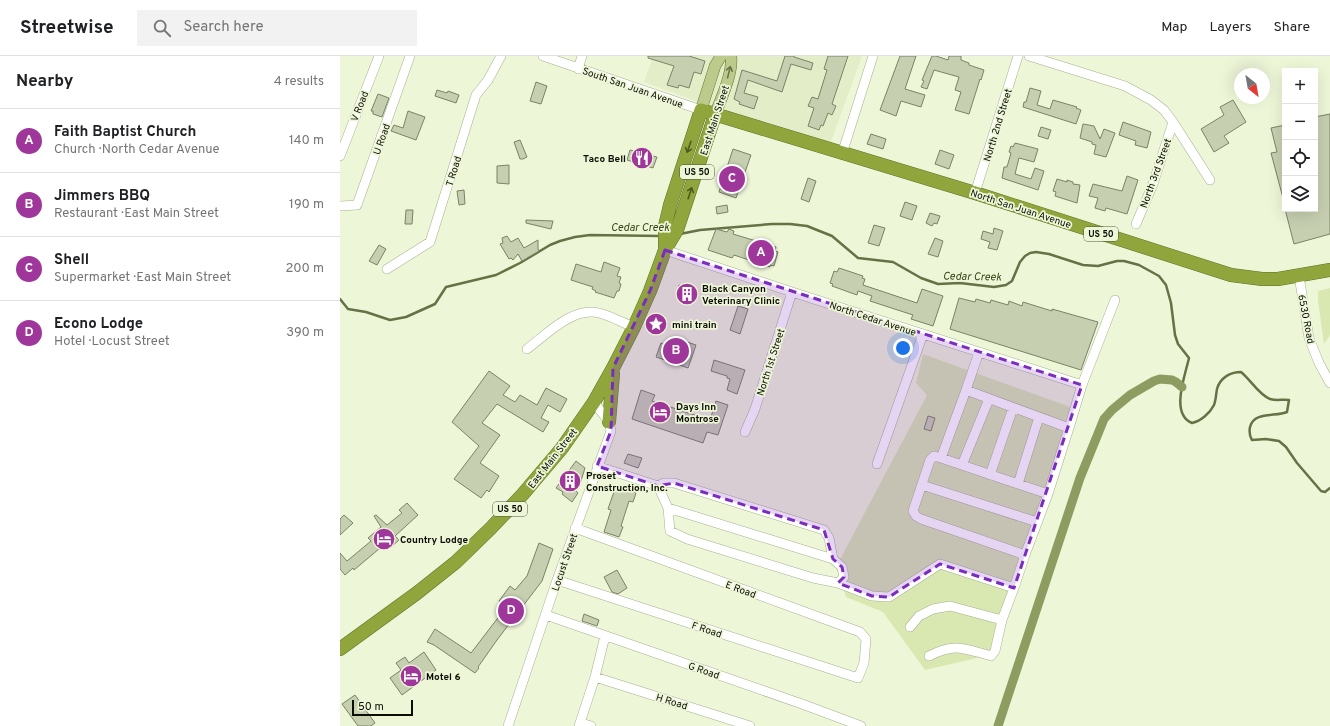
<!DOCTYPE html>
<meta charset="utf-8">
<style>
:root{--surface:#fff;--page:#f2f2f2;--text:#202124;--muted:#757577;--line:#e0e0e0;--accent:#9f379a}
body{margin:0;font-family:Overpass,sans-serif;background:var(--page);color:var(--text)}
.controls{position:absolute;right:12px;top:12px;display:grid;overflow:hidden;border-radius:0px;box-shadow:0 4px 16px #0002}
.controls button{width:36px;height:36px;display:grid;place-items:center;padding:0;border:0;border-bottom:1px solid var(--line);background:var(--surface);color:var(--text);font:20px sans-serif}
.compass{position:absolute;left:894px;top:12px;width:36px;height:36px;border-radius:50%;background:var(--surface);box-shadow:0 4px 16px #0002;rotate:149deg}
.scale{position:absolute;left:12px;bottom:10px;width:61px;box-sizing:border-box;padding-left:4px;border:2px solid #0c0e05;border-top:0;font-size:11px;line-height:14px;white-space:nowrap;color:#0c0e05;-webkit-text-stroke:3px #eef6d8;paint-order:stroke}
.you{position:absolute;left:563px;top:292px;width:14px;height:14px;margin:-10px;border:3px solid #fff;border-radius:50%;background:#1a73e8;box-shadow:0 0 0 6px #1a73e833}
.badge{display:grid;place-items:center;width:26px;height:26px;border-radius:50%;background:var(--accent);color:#fff;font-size:13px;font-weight:700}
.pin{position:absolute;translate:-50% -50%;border:2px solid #fff;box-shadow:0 1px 4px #0006}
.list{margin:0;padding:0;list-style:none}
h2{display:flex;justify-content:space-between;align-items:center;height:52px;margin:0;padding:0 16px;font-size:17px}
h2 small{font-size:13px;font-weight:400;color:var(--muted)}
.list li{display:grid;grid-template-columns:26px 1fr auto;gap:12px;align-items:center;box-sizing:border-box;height:64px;padding:0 16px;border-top:1px solid var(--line)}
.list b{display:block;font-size:15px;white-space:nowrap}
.list p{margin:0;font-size:13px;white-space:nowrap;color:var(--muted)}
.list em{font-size:13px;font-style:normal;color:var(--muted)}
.icon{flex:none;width:22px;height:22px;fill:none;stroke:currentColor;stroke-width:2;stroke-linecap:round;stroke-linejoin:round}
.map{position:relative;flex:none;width:990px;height:670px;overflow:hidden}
header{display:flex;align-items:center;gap:24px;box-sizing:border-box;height:56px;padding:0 20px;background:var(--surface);border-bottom:1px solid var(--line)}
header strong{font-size:19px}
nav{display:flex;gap:22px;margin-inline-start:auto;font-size:14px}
.search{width:280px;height:36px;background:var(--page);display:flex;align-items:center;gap:10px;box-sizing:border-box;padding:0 14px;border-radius:0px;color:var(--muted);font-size:15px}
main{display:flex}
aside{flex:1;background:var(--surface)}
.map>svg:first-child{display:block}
.built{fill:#e3edc8}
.green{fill:#d9e8b1}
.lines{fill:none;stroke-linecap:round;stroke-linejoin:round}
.stream{stroke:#667145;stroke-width:2.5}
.canal{stroke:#8d9c60;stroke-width:9}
.building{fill:#c7cfb1;stroke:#7b8267}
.minor-casing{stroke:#a7af92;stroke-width:10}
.major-casing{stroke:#627129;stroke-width:12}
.highway-casing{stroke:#627129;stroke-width:14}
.minor{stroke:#fff;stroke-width:9}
.major{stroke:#bcca8b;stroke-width:11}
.highway{stroke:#90a63d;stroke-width:13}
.oneway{stroke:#6d754f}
.oneway2{stroke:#4e5a21}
.marked{fill:#7b2cbf;fill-opacity:0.2;stroke:#7b2cbf;stroke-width:3;stroke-dasharray:8 5;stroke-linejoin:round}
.labels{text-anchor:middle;stroke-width:3.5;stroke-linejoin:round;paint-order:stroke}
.shield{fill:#eef6d8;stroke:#505444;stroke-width:1}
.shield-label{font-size:9px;font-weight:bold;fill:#0c0e05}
.street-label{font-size:10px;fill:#0c0e05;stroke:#eef6d8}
.poi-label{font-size:10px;font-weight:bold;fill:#0c0e05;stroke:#eef6d8;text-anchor:start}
.water-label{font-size:11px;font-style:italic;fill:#384214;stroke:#eef6d8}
</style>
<header>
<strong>Streetwise</strong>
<div class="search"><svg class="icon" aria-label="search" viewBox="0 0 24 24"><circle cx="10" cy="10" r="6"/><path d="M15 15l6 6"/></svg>Search here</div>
<nav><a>Map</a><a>Layers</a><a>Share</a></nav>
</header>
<main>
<aside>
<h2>Nearby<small>4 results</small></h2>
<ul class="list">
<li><span class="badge">A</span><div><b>Faith Baptist Church</b><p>Church · North Cedar Avenue</p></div><em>140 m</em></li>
<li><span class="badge">B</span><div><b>Jimmers BBQ</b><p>Restaurant · East Main Street</p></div><em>190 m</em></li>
<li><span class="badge">C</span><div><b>Shell</b><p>Supermarket · East Main Street</p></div><em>200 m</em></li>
<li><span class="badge">D</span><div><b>Econo Lodge</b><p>Hotel · Locust Street</p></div><em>390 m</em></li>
</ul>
</aside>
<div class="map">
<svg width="990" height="670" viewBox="0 0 990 670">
<rect width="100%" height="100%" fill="#eef6d8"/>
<path class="built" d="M313,0H522L488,94L304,26Z"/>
<path class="green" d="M990,232V279L984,288L978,245V235Z
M583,298L733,352L650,599L585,614L543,556L506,541L496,511L587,339L576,327Z"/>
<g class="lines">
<path class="stream" d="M340,178L360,174L432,168H450L467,170L492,180L518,202L553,206L581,222L598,228L620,227L654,231L666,229L672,225L680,206L685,200L690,197L696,196L709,198L743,209L758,210L777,205H784L799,209L819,220L826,229L831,247L835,279L838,288L849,302C845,320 830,358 852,367C861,365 870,357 874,349C876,344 876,338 877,333C880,322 890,316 901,316C910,323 919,339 930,343C937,345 943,343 949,344L947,356C936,361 914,355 910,371C909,376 909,379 912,384L926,383L939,385L946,391L957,407L981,435L985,436L990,432
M0,243L8,253L26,256L50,264L66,261L95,248L106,231L156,219L180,207L210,189L220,185L235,181L250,179L321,180"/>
<path class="canal" d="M658,670L740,422L764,363L772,354L790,339L814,325L820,323L832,324L836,326L842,331"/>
</g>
<path class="building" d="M308,0H349L365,5L361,18L354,16L349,32L339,29L338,32L327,29L334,10L308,2Z
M445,0H454V1L473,7L471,14L451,8L442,36L408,24L404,37L418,41L414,53L399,48L400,46L394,43L402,14L437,25Z
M488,0H508L492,48L496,50L492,59L488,57L483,70L481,69L479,74L468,70L474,52L468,50L472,41L478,43L487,14L484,13Z
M560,0H576L565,33L585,39L581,51L561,45L556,60L540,54Z
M592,0H596L608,4L609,0H621V4L629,7V9L644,14L641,24L640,23L629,58L615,54L621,36L615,34L619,21L594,14L587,33L581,31L584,25L582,24Z
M196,26L207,30L201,48L190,45Z
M690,32L701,35L697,49L710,53L713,44L737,51L736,52L741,54L736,68L683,51L684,46H686Z
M97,34L107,37L108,35L119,39L116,47L95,40Z
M38,38L49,42L42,61L33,58V55H31Z
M893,44L906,66L884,80L889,87L874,96L861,73L884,59L880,51Z
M68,55L85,61L76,84L51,75L54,69L63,72Z
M990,58V178L954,188L945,153H975V61Z
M783,66L811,76L807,92L795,89L796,85L779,79Z
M743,68L754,70L760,83L764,73L775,77L766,101L754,98L756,89L752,88V86L740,82Z
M945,69V142H943L931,97L937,96L931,72Z
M701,71L711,74L708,83L698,80Z
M531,78L546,83L543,93L527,88Z
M180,84L187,101L183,103H180L174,86Z
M675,87L698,93L694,106L679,102L675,118L691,123L695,112L704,115L698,134L662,122L664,111H667L671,97L669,96L671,90L673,91Z
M393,93L411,99L396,142L379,136Z
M290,94L317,101L313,112L287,104Z
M600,94L614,99L609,113L595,108Z
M169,109V128L157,127V110Z
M787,120L798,124L787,158L766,152L765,155L755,152L758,142L749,140L753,128L782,135Z
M468,122L476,125L469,146L461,143Z
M717,123L727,126V124L733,126V128L740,129L737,147L715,140L716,136L713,135Z
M124,134L125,148L119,149L117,135Z
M565,146L577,150L572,164L560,160Z
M387,149L388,156L377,158L376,151Z
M66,154H73L72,168H65Z
M590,157L600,160L597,168L594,167L592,170L586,167Z
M186,164L213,165L211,173L186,167Z
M534,169L545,172L539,190L528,187Z
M654,172L663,175L657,194L648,192L650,186L641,183L643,175L653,178Z
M376,173L387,176L389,173L394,175L393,178L436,191L435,195L438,196L434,210L430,209V211L394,199L392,202L368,194Z
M167,180L171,186L178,182L184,192L198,184V193L199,195L182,205L178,198L173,204L171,202L169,203L160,188L163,187L162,182Z
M595,182L603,185L598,201L588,198Z
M39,189L46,193L37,209L29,205Z
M264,206L280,212L277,220L281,221L279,227L281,228L279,235H277L274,242L255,236L256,235L252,233L253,231L231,224L236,208L261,216Z
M499,212L523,220L522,222L525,223L523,229L577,247L582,233L603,240L593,270L571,263L573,259L530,245L532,240L518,235L517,239L492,230L493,228L490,227L494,215L497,216Z
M339,229L358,235L354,246L337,241Z
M619,242L635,246L636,243L650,247L651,244L668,249L669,245L682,250L683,246L712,255V253L758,266L741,314L610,273Z
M398,250L408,253L400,278L390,274Z
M332,281L356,289L348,312L334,307L333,309L327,307L328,305L316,301L321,287L329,290Z
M374,304L405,314L397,338L387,334L390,323L387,322V320L371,315Z
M149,315L170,330L163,339L175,346L180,339L197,349L206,332L227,343L220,356L208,349L201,362L209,366L203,376L157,348L142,367L160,379L140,407L159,420L149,436L147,434L141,442L114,423L139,390L112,366Z
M301,334L315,339L312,345L370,364L376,345L388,349L378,379L367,376L363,387L292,363Z
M588,360L595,362L591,375L584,373Z
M288,398L302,402L298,412L284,407Z
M236,405L245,412L240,428L235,434L238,437L232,446L222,438L223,436L216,432Z
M276,430L296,437L293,446L289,445L281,470L283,471L279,481L264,476L271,454L268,453Z
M67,447L78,459L55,480L59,484L51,491L46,487L14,514L13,512L5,519L0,513V497L7,505L31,485L28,482L41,471L34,460L36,459L47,469L62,457L59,454Z
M4,459L13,467L0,479V463Z
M199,487L213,493L202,525L157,584L138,611L139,612L135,617L94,589L87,586L95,573L131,597L167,550L159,545L170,530L175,534L187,520Z
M277,514L287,532L278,538L272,536L264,521Z
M244,558L259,564L257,570L242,565Z
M84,596L96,614L62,639L50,622L61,614L56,607L65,601L69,607Z
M15,639L35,667L31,670H18L2,648Z"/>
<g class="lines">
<g class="minor-casing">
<path id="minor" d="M203,0L361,54
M689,0L785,30L811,44L824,54L833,66L870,124
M238,13L242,0
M502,98L533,0
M0,100L39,0
M635,137L678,0
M0,150L17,149L70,0
M796,168L813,128L833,66
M325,194L452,236L742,329
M47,213L90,186L136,39L148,24L161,0
M959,220L969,282L979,307L990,327
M187,293C206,279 233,250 259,257C271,260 283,267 294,271
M626,334L639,296
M729,372L742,329L775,244
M405,376L415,353L452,236
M601,402L626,334L729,372L708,438
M537,408L583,278
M622,409L649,343
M257,410L318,430L328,452L330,475L347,483L473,522L498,527L504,521L502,511L493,503L489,482L484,474L334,427H324L318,430
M650,419L673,352
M678,428L699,361
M582,429L697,466
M328,452L493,503
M217,524L518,622L524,607L526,583L520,576L235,472
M498,527L532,540L549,541L600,508L674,532L662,564L610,550L593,553L579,560L570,571
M674,532L685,499L581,463L576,460L573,455L590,404L594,400L601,402L708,438L685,499
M206,559L462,648L521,670
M589,600C615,586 625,593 651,600L655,595L662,564
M255,621L410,670
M241,667L251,670
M168,670L217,524L271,375L269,366L254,346
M239,670L255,621L265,580"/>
</g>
<g class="major-casing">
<path id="major" d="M361,54L375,10L381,0
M375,59C381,42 393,18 391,0"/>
</g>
<g class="highway-casing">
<path id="highway" d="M325,194V170L330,149L361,54L635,137L891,219L922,223H938L990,214
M269,366L273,318
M0,593L77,537L116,506L151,472L183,438L222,392L254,346L273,312L294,271L310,235L325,194L337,174L375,59"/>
</g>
<use href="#minor" class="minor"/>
<use href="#major" class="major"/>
<use href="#highway" class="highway"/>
</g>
<defs><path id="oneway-shaft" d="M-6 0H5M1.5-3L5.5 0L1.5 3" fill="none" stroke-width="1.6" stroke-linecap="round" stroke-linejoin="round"/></defs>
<use class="oneway" href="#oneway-shaft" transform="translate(389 16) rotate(-76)"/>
<g class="oneway2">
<use href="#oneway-shaft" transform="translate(349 91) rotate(109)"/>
<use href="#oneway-shaft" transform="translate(350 137) rotate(-72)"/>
</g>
<path class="marked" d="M325,194L742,329L674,532L600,508L549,541L532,540L498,527L504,521L502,511L493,503L484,474L334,427L318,430L257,410L271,375L273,312L310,235Z"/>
<defs>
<g id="restaurant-disc" transform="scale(1.15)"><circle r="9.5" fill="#9f379a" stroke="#eef6d8"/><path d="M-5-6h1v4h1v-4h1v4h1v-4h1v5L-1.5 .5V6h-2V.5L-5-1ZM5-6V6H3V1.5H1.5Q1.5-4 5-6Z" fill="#fff"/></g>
<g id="building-disc" transform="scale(1.15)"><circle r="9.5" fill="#9f379a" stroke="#eef6d8"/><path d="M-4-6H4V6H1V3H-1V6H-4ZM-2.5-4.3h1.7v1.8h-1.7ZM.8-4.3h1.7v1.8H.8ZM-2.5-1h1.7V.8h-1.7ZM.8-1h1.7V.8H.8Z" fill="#fff"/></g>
<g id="sight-disc" transform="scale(1.15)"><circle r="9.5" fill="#9f379a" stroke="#eef6d8"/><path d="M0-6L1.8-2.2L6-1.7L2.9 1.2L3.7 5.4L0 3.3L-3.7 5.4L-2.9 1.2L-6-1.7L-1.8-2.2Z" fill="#fff"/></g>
<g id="hotel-disc" transform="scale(1.15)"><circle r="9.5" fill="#9f379a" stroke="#eef6d8"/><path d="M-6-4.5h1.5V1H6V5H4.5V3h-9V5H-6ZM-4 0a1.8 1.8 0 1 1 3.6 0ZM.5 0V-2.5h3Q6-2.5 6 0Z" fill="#fff"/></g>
</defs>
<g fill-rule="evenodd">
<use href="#restaurant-disc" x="302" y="102"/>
<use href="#building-disc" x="347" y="238"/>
<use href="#sight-disc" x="316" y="268"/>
<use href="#hotel-disc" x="320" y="356"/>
<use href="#building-disc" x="230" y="425"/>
<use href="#hotel-disc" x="44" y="483"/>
<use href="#hotel-disc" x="71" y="620"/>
</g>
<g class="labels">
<g class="shield">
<rect x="340" y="109" width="34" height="14" rx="3"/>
<rect x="744" y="171" width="34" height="14" rx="3"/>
<rect x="153" y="446" width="34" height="14" rx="3"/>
</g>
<g class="shield-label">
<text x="357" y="119">US 50</text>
<text x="761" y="181">US 50</text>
<text x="170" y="456">US 50</text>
</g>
<g class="street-label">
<text transform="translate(293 31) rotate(19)" y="4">South San Juan Avenue</text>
<text transform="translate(19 50) rotate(-69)" y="4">V Road</text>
<text transform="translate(374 64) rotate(-72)" y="4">East Main Street</text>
<text transform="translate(657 69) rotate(-73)" y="4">North 2nd Street</text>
<text transform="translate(41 83) rotate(-70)" y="4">U Road</text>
<text transform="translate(113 115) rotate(-73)" y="4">T Road</text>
<text transform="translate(815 117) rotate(-70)" y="4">North 3rd Street</text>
<text transform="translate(681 152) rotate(18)" y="4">North San Juan Avenue</text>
<text transform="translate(533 262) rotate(18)" y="4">North Cedar Avenue</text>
<text transform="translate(967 263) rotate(79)" y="4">6530 Road</text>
<text transform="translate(430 306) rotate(-72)" y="4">North 1st Street</text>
<text transform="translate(212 402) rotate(-52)" y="4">East Main Street</text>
<text transform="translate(224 506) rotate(-71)" y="4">Locust Street</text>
<text transform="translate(401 533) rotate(20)" y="4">E Road</text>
<text transform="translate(367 573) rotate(18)" y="4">F Road</text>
<text transform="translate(364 614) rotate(19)" y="4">G Road</text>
<text transform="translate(332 645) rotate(17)" y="4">H Road</text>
</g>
<g class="poi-label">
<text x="286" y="106" text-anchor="end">Taco Bell</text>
<text x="362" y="236">Black Canyon<tspan x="362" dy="12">Veterinary Clinic</tspan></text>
<text x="332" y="272">mini train</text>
<text x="336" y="354">Days Inn<tspan x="336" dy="12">Montrose</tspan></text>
<text x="246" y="423">Proset<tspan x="246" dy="12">Construction, Inc.</tspan></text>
<text x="60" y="487">Country Lodge</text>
<text x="86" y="624">Motel 6</text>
</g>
<g class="water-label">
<text x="300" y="175">Cedar Creek</text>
<text transform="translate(632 220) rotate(1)" y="4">Cedar Creek</text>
</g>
</g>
</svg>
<div class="controls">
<button>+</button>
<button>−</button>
<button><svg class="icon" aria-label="locate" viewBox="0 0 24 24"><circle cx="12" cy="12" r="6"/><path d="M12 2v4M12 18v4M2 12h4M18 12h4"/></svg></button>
<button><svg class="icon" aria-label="layers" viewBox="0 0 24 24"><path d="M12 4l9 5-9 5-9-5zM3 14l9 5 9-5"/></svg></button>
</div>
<svg class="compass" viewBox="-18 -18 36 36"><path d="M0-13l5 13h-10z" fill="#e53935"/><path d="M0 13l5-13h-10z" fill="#757577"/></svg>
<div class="scale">50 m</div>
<div class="you"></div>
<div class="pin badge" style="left:421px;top:197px">A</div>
<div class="pin badge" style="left:336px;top:295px">B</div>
<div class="pin badge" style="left:392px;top:123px">C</div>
<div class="pin badge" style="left:171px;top:555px">D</div>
</div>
</main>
